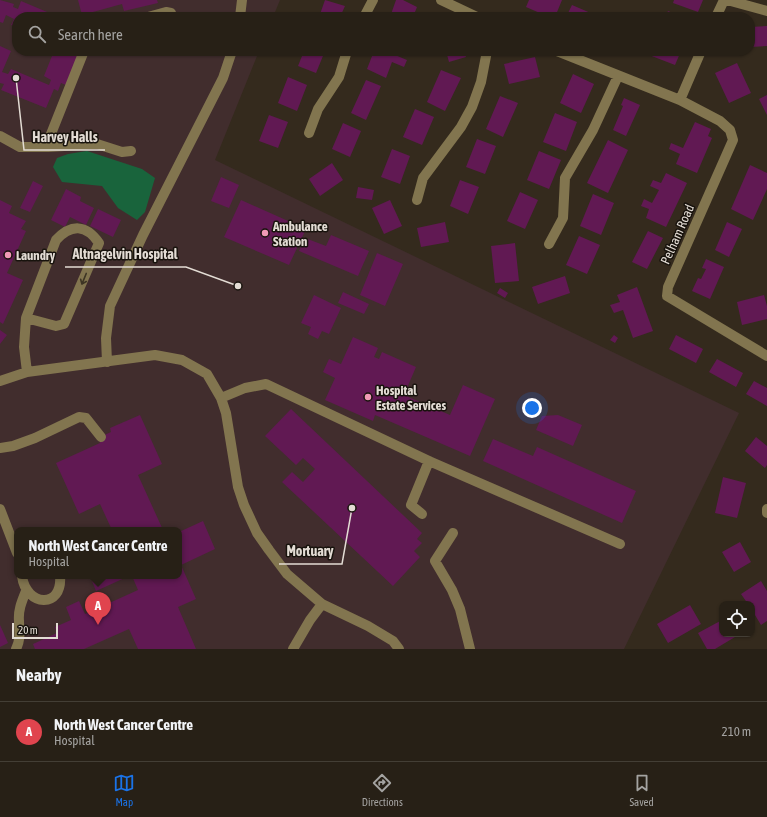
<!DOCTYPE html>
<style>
:root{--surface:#272016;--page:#2f281f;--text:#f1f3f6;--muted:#a4a3a1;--line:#433e35;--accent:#1a73e8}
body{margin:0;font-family:"Asap Condensed",sans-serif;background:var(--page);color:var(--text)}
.controls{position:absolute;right:12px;bottom:12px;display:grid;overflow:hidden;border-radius:8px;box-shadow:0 1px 3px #0004}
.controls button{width:36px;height:36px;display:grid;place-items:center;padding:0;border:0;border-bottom:1px solid var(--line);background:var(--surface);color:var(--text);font:20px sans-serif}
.scale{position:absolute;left:12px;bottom:10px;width:46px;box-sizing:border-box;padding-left:4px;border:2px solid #e3dcd4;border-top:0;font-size:11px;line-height:14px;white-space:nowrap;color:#e3dcd4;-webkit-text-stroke:3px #18130d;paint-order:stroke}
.you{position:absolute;left:532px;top:408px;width:14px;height:14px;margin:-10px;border:3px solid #fff;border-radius:50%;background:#1a73e8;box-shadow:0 0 0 6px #1a73e833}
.badge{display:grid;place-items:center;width:26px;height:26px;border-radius:50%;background:var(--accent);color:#fff;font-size:13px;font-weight:700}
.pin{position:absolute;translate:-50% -33px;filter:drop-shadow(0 1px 2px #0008)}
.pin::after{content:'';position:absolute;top:21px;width:14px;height:12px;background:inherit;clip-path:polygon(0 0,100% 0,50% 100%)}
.popup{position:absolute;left:14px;top:527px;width:168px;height:52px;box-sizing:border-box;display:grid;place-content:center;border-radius:8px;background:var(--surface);filter:drop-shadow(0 1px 3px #0005);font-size:13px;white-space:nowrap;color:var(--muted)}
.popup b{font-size:15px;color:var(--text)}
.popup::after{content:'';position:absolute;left:50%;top:100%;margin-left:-8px;border:8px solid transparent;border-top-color:var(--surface)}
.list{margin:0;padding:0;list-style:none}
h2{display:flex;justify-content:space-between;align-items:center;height:52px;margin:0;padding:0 16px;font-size:17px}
h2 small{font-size:13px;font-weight:400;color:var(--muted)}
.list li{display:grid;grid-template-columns:26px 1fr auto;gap:12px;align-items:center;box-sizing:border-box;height:60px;padding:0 16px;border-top:1px solid var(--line)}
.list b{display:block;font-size:15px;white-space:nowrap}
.list p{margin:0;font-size:13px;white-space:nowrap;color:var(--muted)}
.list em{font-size:13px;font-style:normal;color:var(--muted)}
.icon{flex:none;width:22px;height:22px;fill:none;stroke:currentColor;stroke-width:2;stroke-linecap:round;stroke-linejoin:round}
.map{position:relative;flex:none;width:767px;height:649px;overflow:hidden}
.search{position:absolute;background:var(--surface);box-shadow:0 1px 3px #0004;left:12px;right:12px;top:12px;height:44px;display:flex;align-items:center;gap:10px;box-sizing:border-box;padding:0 14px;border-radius:16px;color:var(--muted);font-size:15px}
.sheet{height:112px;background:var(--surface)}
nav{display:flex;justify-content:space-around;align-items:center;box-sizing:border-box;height:56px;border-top:1px solid var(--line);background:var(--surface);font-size:11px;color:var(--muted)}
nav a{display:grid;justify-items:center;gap:2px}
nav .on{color:var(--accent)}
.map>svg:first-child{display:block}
.medical{fill:#412d2d;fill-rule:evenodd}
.green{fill:#19643c}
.building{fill:#611953}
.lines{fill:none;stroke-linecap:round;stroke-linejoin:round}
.minor{stroke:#82754f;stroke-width:10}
.oneway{stroke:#3d3524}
.poi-dot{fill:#f09ab6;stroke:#18130d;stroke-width:1.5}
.labels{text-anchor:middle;stroke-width:3;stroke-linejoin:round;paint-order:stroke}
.poi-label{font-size:13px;font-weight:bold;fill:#e3dcd4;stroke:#18130d;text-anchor:start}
.street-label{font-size:13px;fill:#e3dcd4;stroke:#18130d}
.leader{fill:none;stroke:#e3dcd4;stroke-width:1.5}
.callout-dot{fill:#e3dcd4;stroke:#18130d;stroke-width:1.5}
.callout-label{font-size:14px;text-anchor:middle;font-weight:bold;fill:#e3dcd4;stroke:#18130d;stroke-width:3;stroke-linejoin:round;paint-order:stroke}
</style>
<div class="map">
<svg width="767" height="649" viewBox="0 0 767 649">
<rect width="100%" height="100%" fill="#342a1d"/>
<path class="medical" d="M0,0H280L273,17H17V51H259L215,160L739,413L624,649H0ZM17,530H179V576H17Z"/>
<path class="green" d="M87,151L142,169L155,178L145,212L137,220L118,208L102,186L62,182L53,167L57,158L68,154Z"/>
<path class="building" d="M0,0L14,4L13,7L18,9L21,1L59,17H17V27L11,25L14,19L6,15L3,23L0,22Z
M78,0H157L158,3L124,11L122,4L82,15Z
M325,0L345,6L340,17H319Z
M396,0H403L417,7L413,17H390Z
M529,0H562L555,17H549L526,7Z
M674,0H703L698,12L673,3Z
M572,5L593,14L592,17H566Z
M668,11L683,17H665Z
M767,26V46L750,47V27Z
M0,46L11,51L2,72L8,74L11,69L49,85L51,80L44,76L54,51H80L66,85L61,83L58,91L54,89L46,108L1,90L4,84L0,83Z
M304,51H325L316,73L298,66Z
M374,51H397L395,55L407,60L404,67L392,62L386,78L367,69Z
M446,51H464L466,57L449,62Z
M651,51H681L675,65L649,55Z
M535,57L540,77L509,84L504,64Z
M737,63L751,93L729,103L715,73Z
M441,70L461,78L445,111L427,102Z
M573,74L594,84L581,113L560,103Z
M288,77L307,85L297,111L278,103Z
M366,80L381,86L366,120L351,113Z
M767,95V115L759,99Z
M500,96L518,103L503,137L486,129Z
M624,98L640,105L626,136L613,130L623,106L621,105Z
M415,109L434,117L422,145L403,137Z
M555,113L577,122L566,151L543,142Z
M269,115L288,122L278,148L259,141Z
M695,122L711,129L708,136L712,138L697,173L676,164L680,154L669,149L671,143L683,148Z
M343,123L361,131L350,157L332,149Z
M477,139L496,146L485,174L466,167Z
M608,140L628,150L608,193L587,183Z
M392,149L410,156L400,184L381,177Z
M539,151L561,160L549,189L527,180Z
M332,163L343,180L320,196L309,179Z
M750,165L767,173V189L753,220L731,209Z
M666,173L687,183L666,227L646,218L649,209L641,206L644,199L652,203L659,190L650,186L653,180L661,183Z
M221,177L239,185L229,208L211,201Z
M460,180L479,187L468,214L450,206Z
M33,181L43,186L30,212L20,208Z
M358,187L374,190L372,200L356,198Z
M66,189L81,197L80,201L94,208L86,225L70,217L65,227L51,220Z
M520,192L538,200L525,229L507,221Z
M593,194L614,203L601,235L580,226Z
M0,200L12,206L9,213L26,221L21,229L26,231L7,273L23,280L3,324L0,322Z
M241,200L306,229L289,265L224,237Z
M390,200L402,226L384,234L372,208Z
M98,209L121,220L113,237L90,226Z
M445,222L449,242L421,247L417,228Z
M727,222L742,229L729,257L715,250Z
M648,231L663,238L647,269L632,262Z
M331,235L369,251L358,276L299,251L305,238L326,246Z
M579,236L600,245L587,274L566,265Z
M515,243L519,281L495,283L491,246Z
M377,253L403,264L385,306L360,295Z
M706,259L724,267L710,299L692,291L698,278L701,279L706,269L702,268Z
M565,276L570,293L538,304L532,287Z
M637,287L653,331L633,338L623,310L614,313L610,305L620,302L617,295Z
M500,288L508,293L505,298L497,293Z
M343,292L369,304L364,314L338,303Z
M314,295L341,308L329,334L322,331L318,339L308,334L311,327L301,323Z
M764,295L767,306V319L742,325L737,302Z
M0,330L7,335L0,344Z
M614,335L618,338L615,343L610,340Z
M676,335L703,349L696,363L669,349Z
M353,337L378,348L374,357L379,359L382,352L416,367L404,395L450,415L463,385L495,399L470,456L375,415L373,421L325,400L335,378L323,372L329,359L341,364Z
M717,359L743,373L736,387L709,372Z
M754,381L767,388V406L746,394Z
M291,409L422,533L417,539L422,543L414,551L420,557L393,586L282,482L292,472L303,482L315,469L303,458L296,465L265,436Z
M140,415L162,464L138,475L163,530H112L100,504L79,514L56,463L100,443L98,438L111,432L110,428Z
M558,415L582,425L573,446L536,430L542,416Z
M756,437L767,446V465L765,468L745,451Z
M493,439L533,456L537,447L636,491L622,523L483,461Z
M723,477L746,483L737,518L715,513Z
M203,521L215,549L181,565L196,599L178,607L196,649H138L129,629L84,649H35L33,644L57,633L55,627L71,620L66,607L79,601L85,614L138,590L132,576H179V532Z
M740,542L751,562L734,572L722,552Z
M90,576H129L96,591Z
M761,581L767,591V621L761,625L752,610V604H748L741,594Z
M690,605L701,624L668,643L657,624Z
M722,620V634H740L715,649H707L698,633Z
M0,625L8,643L0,647Z"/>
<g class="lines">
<path class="minor" d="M441,0L477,17
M727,0L767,11
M148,17L166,12L171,13
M240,17L242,0
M364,17L373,0
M716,17L724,0
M557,51L680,100L720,121L730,130L733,140L668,287L667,296L767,356
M680,100L701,51
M309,133L318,109L339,77L347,51
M0,136L20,147H48L49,139L84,51
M48,147L97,144L122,152L131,151
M417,200L423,178L461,127L472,107L481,82L487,51
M549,244L563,218L565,178L593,130L618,76
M26,318L56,326L64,324L99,243C86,224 71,224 56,240L26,318L24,347L27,372
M107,362L106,338L110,306L143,235L223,78L232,51
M0,381L27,372L155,355L182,360L207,374L221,398L226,413L238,487L244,505L257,533L269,550L287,574L322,604L368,626L393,641L399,649
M221,398L245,388L266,384L429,461L620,544
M0,448L13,446L35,438L79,417L86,418L101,437
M0,509L17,553
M767,509V513
M422,514L411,505L429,461
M453,533L435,561L452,590L460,609L470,649
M22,576C26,607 63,609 60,576
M16,649C21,639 19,632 19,621C18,610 22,601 26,591
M293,649L310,620L322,604"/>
</g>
<defs><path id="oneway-shaft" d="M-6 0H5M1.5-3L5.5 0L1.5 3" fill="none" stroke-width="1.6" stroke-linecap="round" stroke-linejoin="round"/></defs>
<use class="oneway" href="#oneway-shaft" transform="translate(84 279) rotate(112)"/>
<g class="poi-dot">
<circle cx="265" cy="233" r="4"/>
<circle cx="8" cy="255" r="4"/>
<circle cx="368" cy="397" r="4"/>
</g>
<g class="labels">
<g class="poi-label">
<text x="273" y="231">Ambulance<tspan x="273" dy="15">Station</tspan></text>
<text x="16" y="260">Laundry</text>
<text x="376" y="395">Hospital<tspan x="376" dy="15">Estate Services</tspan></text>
</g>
<g class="street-label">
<text transform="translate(677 234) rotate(-66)" y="5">Pelham Road</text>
</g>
</g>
<path class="leader" d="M16 78L24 150H105M238 286L186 267H65M352 508L342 564H279"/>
<g class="callout-dot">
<circle cx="16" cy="78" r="4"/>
<circle cx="238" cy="286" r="4"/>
<circle cx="352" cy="508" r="4"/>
</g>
<g class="callout-label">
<text x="65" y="142">Harvey Halls</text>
<text x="125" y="259">Altnagelvin Hospital</text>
<text x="310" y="556">Mortuary</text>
</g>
</svg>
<div class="controls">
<button><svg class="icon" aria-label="locate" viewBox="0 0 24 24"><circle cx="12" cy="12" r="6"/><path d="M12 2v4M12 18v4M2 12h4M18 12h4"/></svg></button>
</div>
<div class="scale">20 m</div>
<div class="you"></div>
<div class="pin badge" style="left:98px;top:625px;background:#e0444e">A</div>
<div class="popup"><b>North West Cancer Centre</b>Hospital</div>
<div class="search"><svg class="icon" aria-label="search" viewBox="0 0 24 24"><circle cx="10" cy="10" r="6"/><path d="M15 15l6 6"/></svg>Search here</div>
</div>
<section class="sheet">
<h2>Nearby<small></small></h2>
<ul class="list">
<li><span class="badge" style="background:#e0444e">A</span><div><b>North West Cancer Centre</b><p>Hospital</p></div><em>210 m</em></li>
</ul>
</section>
<nav>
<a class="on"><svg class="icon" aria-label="map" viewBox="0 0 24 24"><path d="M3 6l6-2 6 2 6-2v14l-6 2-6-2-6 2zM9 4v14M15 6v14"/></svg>Map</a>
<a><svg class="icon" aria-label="directions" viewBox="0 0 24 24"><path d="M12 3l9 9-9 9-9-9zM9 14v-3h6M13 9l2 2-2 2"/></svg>Directions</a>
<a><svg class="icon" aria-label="saved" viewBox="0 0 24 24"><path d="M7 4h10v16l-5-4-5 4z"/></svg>Saved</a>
</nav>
